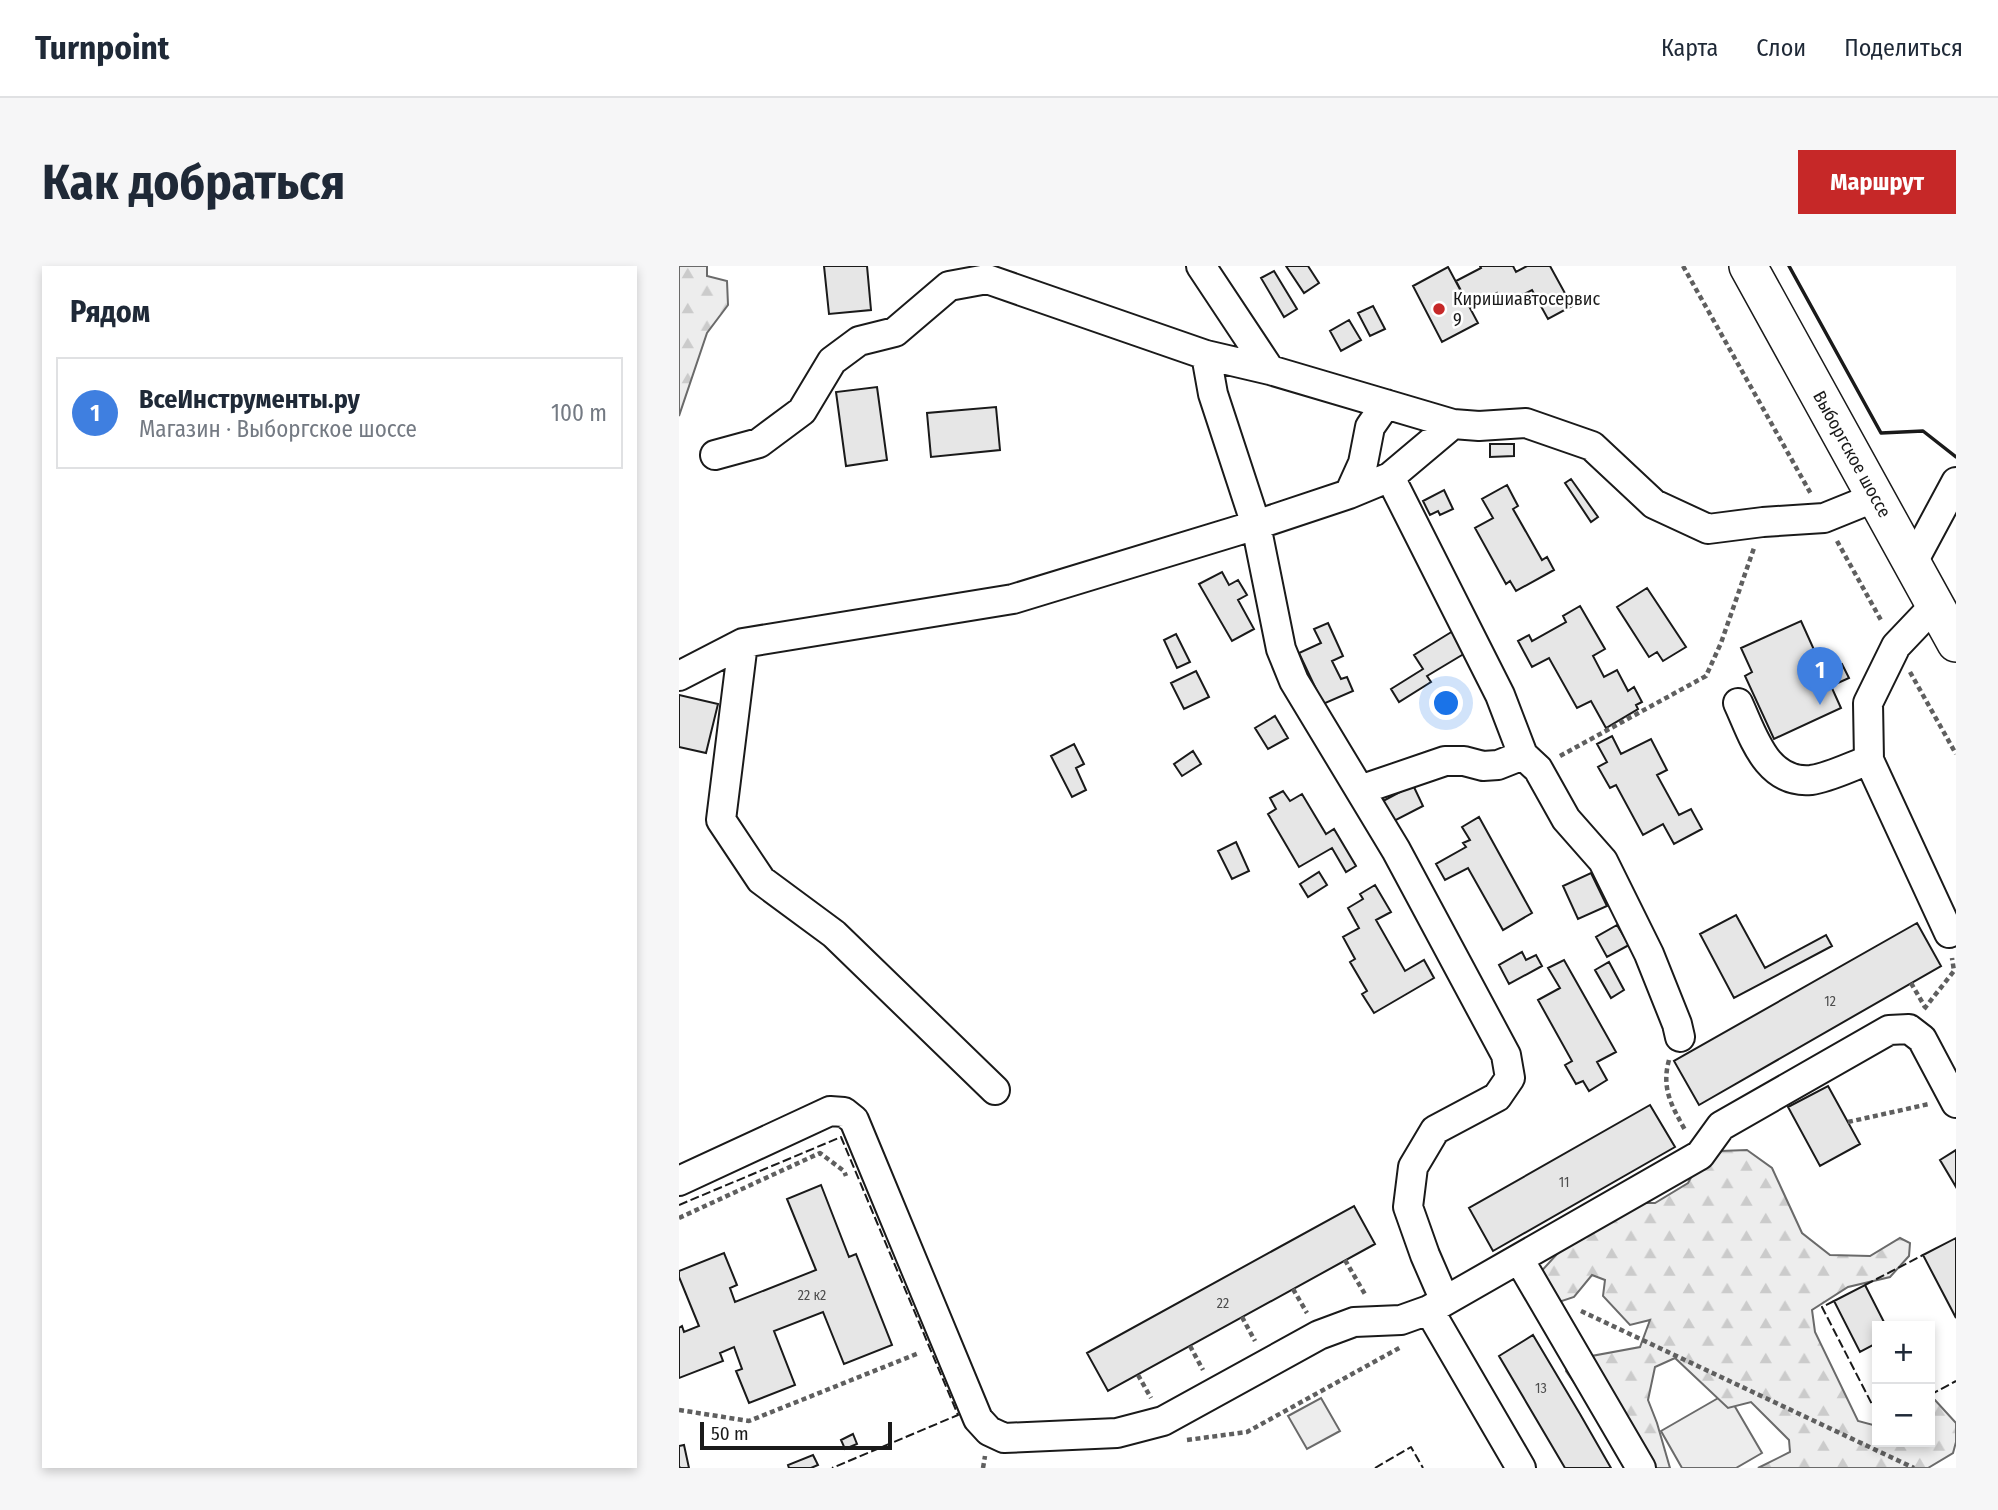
<!DOCTYPE html>
<html lang="ru">
<meta charset="utf-8">
<style>
:root{--surface:#fff;--page:#f6f6f7;--text:#1f2937;--muted:#747a83;--line:#e0e1e3;--accent:#c62828}
body{margin:0;font-family:"Fira Sans Condensed",sans-serif;background:var(--page);color:var(--text)}
.controls{position:absolute;right:21px;bottom:21px;display:grid;overflow:hidden;border-radius:0px;box-shadow:0 4px 10px #0003}
.controls button{width:63px;height:63px;display:grid;place-items:center;padding:0;border:0;border-bottom:2px solid var(--line);background:var(--surface);color:var(--text);font:35px sans-serif}
.scale{position:absolute;left:21px;bottom:18px;width:192px;box-sizing:border-box;padding-left:7px;border:4px solid #1a1a1a;border-top:0;font-size:19px;line-height:24px;white-space:nowrap;color:#1a1a1a;-webkit-text-stroke:5px #fff;paint-order:stroke}
.you{position:absolute;left:768px;top:438px;width:24px;height:24px;margin:-18px;border:5px solid #fff;border-radius:50%;background:#1a73e8;box-shadow:0 0 0 10px #1a73e833}
.badge{display:grid;place-items:center;width:46px;height:46px;border-radius:50%;background:var(--accent);color:#fff;font-size:23px;font-weight:700}
.pin{position:absolute;translate:-50% -58px;filter:drop-shadow(0 2px 4px #0008)}
.pin::after{content:'';position:absolute;top:37px;width:24px;height:21px;background:inherit;clip-path:polygon(0 0,100% 0,50% 100%)}
.list{margin:0;padding:0;list-style:none}
h2{display:flex;justify-content:space-between;align-items:center;height:91px;margin:0;padding:0 28px;font-size:30px}
h2 small{font-size:23px;font-weight:400;color:var(--muted)}
.list li{display:grid;grid-template-columns:46px 1fr auto;gap:21px;align-items:center;box-sizing:border-box;height:112px;margin:0 14px 14px;padding:0 14px;border:2px solid var(--line);border-radius:0px}
.list b{display:block;font-size:26px;white-space:nowrap}
.list p{margin:0;font-size:23px;white-space:nowrap;color:var(--muted)}
.list em{font-size:23px;font-style:normal;color:var(--muted)}
.map{position:relative;flex:none;width:1277px;height:1202px;overflow:hidden;border-radius:0px}
header{display:flex;align-items:center;gap:42px;box-sizing:border-box;height:98px;padding:0 35px;background:var(--surface);border-bottom:2px solid var(--line)}
header strong{font-size:33px}
nav{display:flex;gap:38px;margin-inline-start:auto;font-size:24px}
.intro{display:flex;align-items:center;justify-content:space-between;box-sizing:border-box;height:168px;padding:0 42px}
h1{margin:0;font-size:49px}
.button{padding:18px 32px;border-radius:0px;background:var(--accent);color:#fff;font-size:24px;font-weight:700}
main{display:flex;gap:42px;padding:0 42px}
aside{flex:1;background:var(--surface);border-radius:0px;box-shadow:0 4px 10px #0003}
.map>svg:first-child{display:block}
.built{fill:#ededed;stroke:#6a6a6a;stroke-width:2}
.forest{fill:url(#forest-firs);stroke:#6a6a6a;stroke-width:2}
.building{fill:#e6e6e6;stroke:#1a1a1a;stroke-width:2}
.lines{fill:none;stroke-linecap:round;stroke-linejoin:round}
.minor-casing{stroke:#1a1a1a;stroke-width:32}
.major-casing{stroke:#1a1a1a;stroke-width:40}
.path{stroke:#5f5f5f;stroke-width:4.5;stroke-dasharray:5 3.5;stroke-linecap:butt}
.minor{stroke:#fff;stroke-width:28}
.major{stroke:#fff;stroke-width:37}
.fence{stroke:#1a1a1a;stroke-width:2;stroke-dasharray:9 3.5;stroke-linecap:butt}
.wall{stroke:#1a1a1a;stroke-width:3.5}
.poi-dot{fill:#c62828;stroke:#fff;stroke-width:2.5}
.labels{text-anchor:middle;stroke-width:5;stroke-linejoin:round;paint-order:stroke}
.number-label{font-size:14px;fill:#4d4d4d}
.poi-label{font-size:18px;fill:#1a1a1a;stroke:#fff;text-anchor:start}
.street-label{font-size:18px;fill:#1a1a1a;stroke:#fff}
</style>
<header>
<strong>Turnpoint</strong>
<nav><a>Карта</a><a>Слои</a><a>Поделиться</a></nav>
</header>
<div class="intro"><h1>Как добраться</h1><a class="button">Маршрут</a></div>
<main>
<aside>
<h2>Рядом<small></small></h2>
<ul class="list">
<li><span class="badge" style="background:#3f7fe0">1</span><div><b>ВсеИнструменты.ру</b><p>Магазин · Выборгское шоссе</p></div><em>100 m</em></li>
</ul>
</aside>
<div class="map">
<svg width="1277" height="1202" viewBox="0 0 1277 1202">
<defs>
<pattern id="forest-firs" width="22" height="20" patternUnits="userSpaceOnUse" patternTransform="scale(1.75)"><rect width="22" height="20" fill="#ededed"/><path d="M5 1l3.5 6h-7zM16 11l3.5 6h-7z" fill="#cbcbcb"/></pattern>
</defs>
<rect width="100%" height="100%" fill="#fff"/>
<path class="built" d="M1048,1127L1083,1187L1057,1202H1003L982,1165Z
M642,1132L661,1165L628,1183L609,1150Z"/>
<path class="forest" d="M0,0H28V10L48,15L49,39L28,67L0,150Z
M1068,884L1093,902L1123,967L1151,989L1191,990L1221,972L1231,977L1230,990L1211,1011L1169,1021L1133,1044L1136,1066L1179,1155L1198,1160V1176H1251V1134H1256L1277,1157V1176L1274,1187L1249,1202H1079L1111,1186L1110,1174L1072,1136L1049,1142L996,1092L976,1101L969,1134L978,1157L991,1202H956L887,1105L891,1094L961,1081L971,1054L951,1059L924,1030L926,1014L913,1009L895,1031L874,1038L847,1022L889,976L948,937H976L1009,917L1020,897L1041,885Z"/>
<path class="building" d="M145,0H188L192,44L150,48Z
M607,0H629L640,17L625,27Z
M801,0H834L837,6L848,0H871L893,40L869,53L853,24L824,39L818,27L791,42L777,15L802,2Z
M769,1L799,57L763,76L734,20Z
M595,5L618,43L605,51L582,12Z
M694,40L706,63L691,70L679,47Z
M670,54L682,74L662,85L651,65Z
M198,121L208,194L167,200L157,126Z
M317,141L321,184L252,191L248,147Z
M811,178H835V190L811,191Z
M892,213L919,251L912,256L886,217Z
M828,219L839,240L834,243L863,294L868,291L875,304L837,325L831,315L827,318L796,262L814,252L803,233Z
M765,224L774,243L761,249L759,245L751,249L744,235Z
M543,306L550,319L559,314L568,329L559,334L575,363L553,375L520,318Z
M968,322L1007,381L984,395L978,386L970,391L938,341Z
M901,340L926,383L914,390L925,411L938,404L949,425L955,421L963,436L957,439L959,443L927,462L912,435L898,442L870,392L853,401L839,375L850,369L853,375L887,356L884,350Z
M1122,355L1145,406L1163,398L1170,412L1152,420L1162,442L1095,473L1066,410L1073,406L1062,382Z
M649,357L664,390L653,395L662,413L668,411L674,425L644,438L620,387L642,377L635,363Z
M774,365L788,386L748,410L752,416L720,436L712,423L744,403L735,389Z
M497,368L511,396L498,402L485,374Z
M517,405L530,431L505,443L492,417Z
M0,429L39,438L27,487L0,481Z
M596,450L609,472L589,483L576,462Z
M933,470L942,488L972,473L988,504L978,509L1000,549L1012,543L1023,563L995,578L984,558L964,569L937,519L931,522L919,501L928,496L918,478Z
M395,478L405,498L397,502L407,524L393,531L372,490Z
M514,485L522,498L503,510L495,498Z
M734,519L744,540L715,555L704,535Z
M604,525L611,535L623,528L647,568L655,563L677,600L667,606L653,582L620,601L589,548L597,543L591,532Z
M800,551L853,647L824,664L789,602L766,614L757,598L787,581L784,577L791,574L783,561Z
M557,576L570,605L553,613L539,585Z
M640,606L648,619L629,631L621,618Z
M912,607L928,640L899,653L884,620Z
M696,619L712,646L697,654L726,705L745,694L755,712L695,747L683,728L688,725L671,696L676,693L664,671L680,662L669,642L684,633L681,628Z
M1057,649L1086,702L1147,669L1153,680L1055,732L1021,668Z
M1238,657L1262,700L1020,839L995,795Z
M938,659L950,679L928,691L917,671Z
M843,686L847,694L857,689L863,700L830,718L820,699Z
M885,694L937,786L918,796L928,814L910,825L904,815L897,818L886,799L893,795L859,734L881,722L869,702Z
M930,696L945,724L932,732L916,704Z
M1149,820L1181,878L1141,900L1109,841Z
M971,839L996,881L814,985L790,942Z
M1277,884V921L1261,894Z
M142,919L170,991L177,988L213,1079L165,1098L144,1046L95,1065L116,1119L70,1137L57,1105L63,1103L55,1081L41,1087L44,1095L0,1112V1062L3,1060L5,1066L20,1060L0,1011V1005L45,987L58,1019L51,1022L56,1036L137,1004L108,933Z
M675,940L696,978L429,1125L408,1087Z
M1277,972V1052L1244,989Z
M1186,1019L1207,1060H1198V1077L1181,1086L1155,1035Z
M854,1069L901,1148L932,1202H886L820,1090Z
M174,1168L178,1178L166,1183L162,1174Z
M5,1179L10,1202H1L0,1200V1180Z
M134,1189L139,1199L132,1202H110L109,1199Z"/>
<g class="lines">
<g class="minor-casing">
<path id="minor" d="M522,0L591,104L774,158
M527,89L534,128L577,259L602,383L615,415L717,584L827,789L831,812L818,831L756,864L734,901L729,941L746,989L766,1035
M36,189L80,177L123,145L153,95L180,75L216,66L270,20L308,13L527,89L591,104
M711,211L821,429L844,489L859,503L887,553L924,595L970,688L998,758L1001,771
M670,228L684,197L691,161L707,138
M1233,298L1277,216
M1256,339L1217,380L1189,437L1190,494L1270,667
M64,377L42,554L82,614L155,668L316,824
M0,410L64,377L334,333L577,259L670,228L711,211L774,158L800,160L847,157L913,180L975,238L1029,263L1084,256L1145,252L1197,231
M1059,437C1074,469 1087,518 1132,514C1149,512 1173,500 1190,494
M681,524L766,495H785L804,500L819,499L844,489
M0,915L151,845L165,846L175,854L299,1153L310,1165L325,1172L438,1167L484,1155L640,1069L675,1056L722,1054L750,1044L1021,889L1042,860L1210,764L1230,763L1243,773L1277,837
M840,993L962,1202
M750,1044L842,1202"/>
</g>
<g class="major-casing">
<g id="major">
<path id="s1" d="M1069,0L1277,377"/>
</g>
</g>
<path class="path" d="M1004,0L1132,228
M1158,275L1203,356
M1231,406L1277,488
M881,490L1027,410L1042,377L1075,282
M1232,717L1246,741
M1245,743L1275,705L1273,692
M990,794C982,823 993,840 1006,864
M1169,856L1250,838
M0,952L141,887L165,905L167,910
M666,994L687,1030
M614,1023L628,1047
M902,1045L1235,1202
M563,1051L576,1075
M511,1080L524,1104
M459,1109L472,1132
M0,1144L70,1155L240,1087
M508,1174L568,1166L722,1081
M304,1202L306,1190"/>
<use href="#minor" class="minor"/>
<use href="#major" class="major"/>
<path class="fence" d="M0,939L162,871L279,1149L153,1202
M1186,1019L1244,989
M1155,1035L1143,1041L1198,1148
M1251,1129L1277,1115
M696,1202L732,1181L744,1202"/>
<path class="wall" d="M1110,0L1202,167L1244,165L1277,191"/>
</g>
<circle class="poi-dot" cx="760" cy="43" r="7"/>
<g class="labels">
<g class="number-label">
<text x="1151" y="740">12</text>
<text x="885" y="921">11</text>
<text x="133" y="1034">22 к2</text>
<text x="544" y="1042">22</text>
<text x="862" y="1127">13</text>
</g>
<g class="poi-label">
<text x="774" y="39">Киришиавтосервис<tspan x="774" dy="21">9</tspan></text>
</g>
<g class="street-label">
<text dy="6" stroke="none"><textPath href="#s1" startOffset="215">Выборгское шоссе</textPath></text>
</g>
</g>
</svg>
<div class="controls">
<button>+</button>
<button>−</button>
</div>
<div class="scale">50 m</div>
<div class="you"></div>
<div class="pin badge" style="left:1141px;top:439px;background:#3f7fe0">1</div>
</div>
</main>
